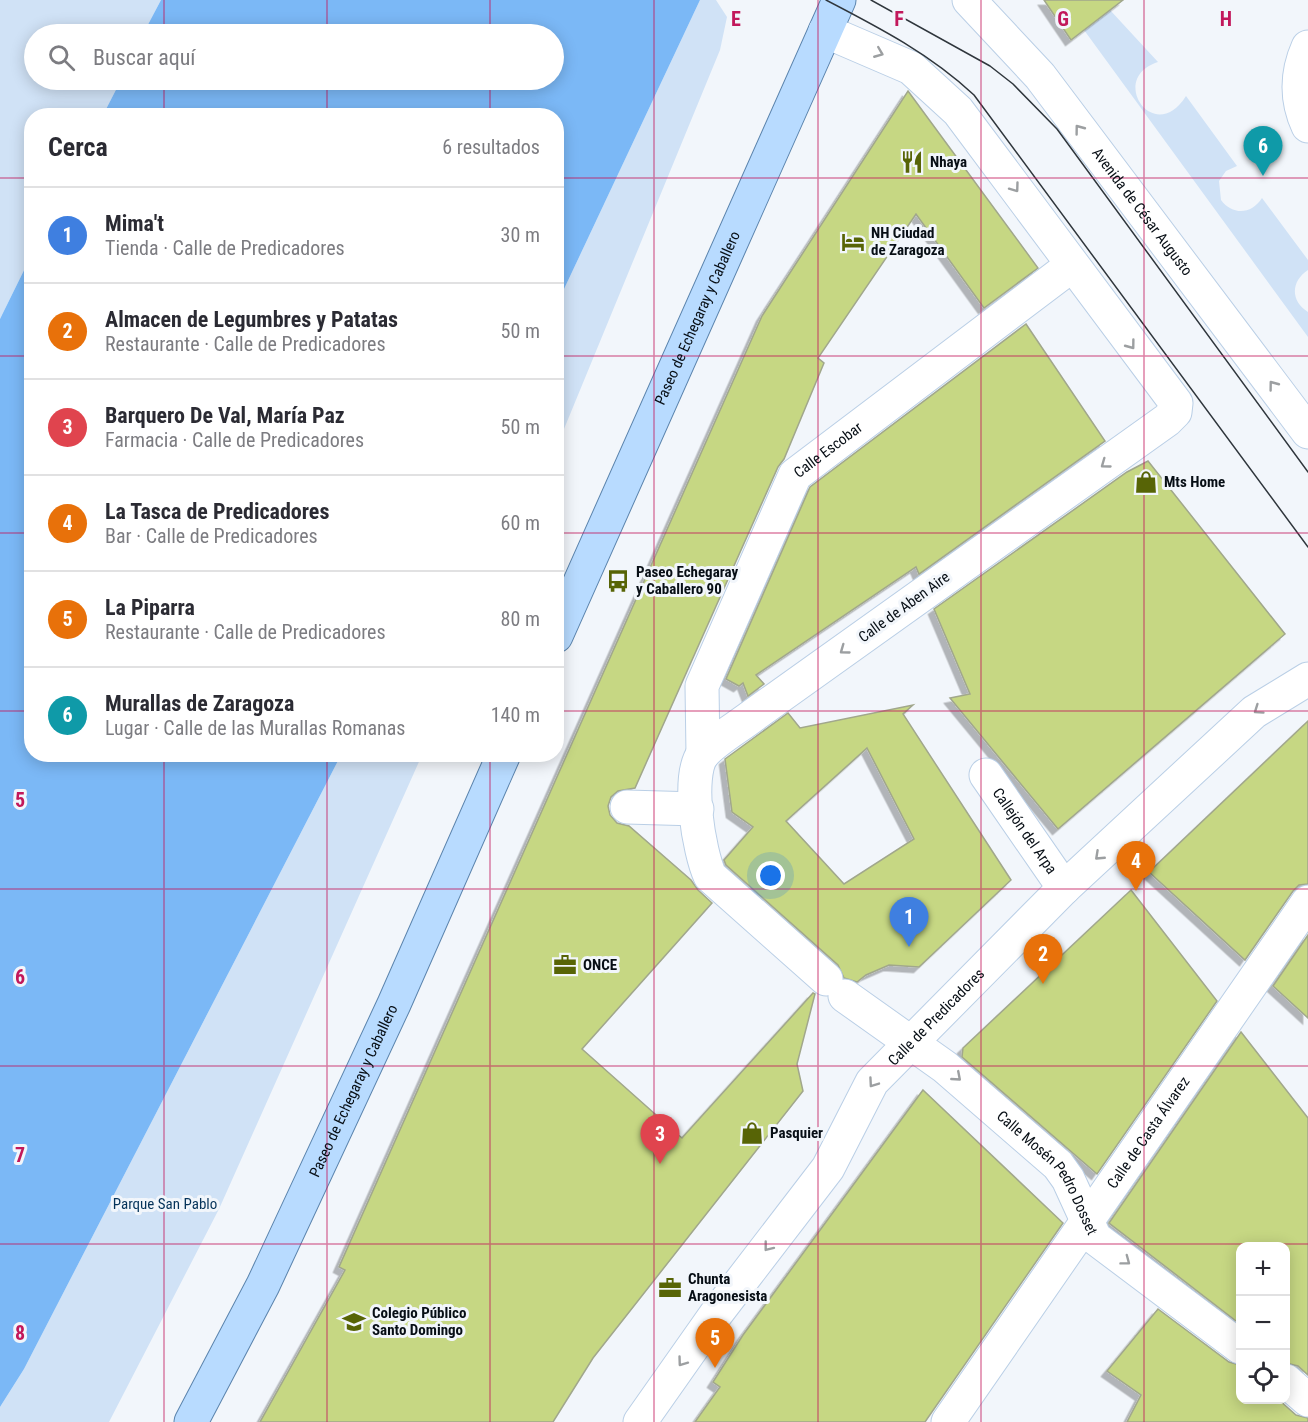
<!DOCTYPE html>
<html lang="es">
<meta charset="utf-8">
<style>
:root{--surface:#fff;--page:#f2f2f3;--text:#2b2b33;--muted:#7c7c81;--line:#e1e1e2;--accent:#db2777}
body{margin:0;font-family:"Roboto Condensed",sans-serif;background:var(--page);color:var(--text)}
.controls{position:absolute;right:18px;bottom:18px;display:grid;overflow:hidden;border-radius:12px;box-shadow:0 3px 15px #0003}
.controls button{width:54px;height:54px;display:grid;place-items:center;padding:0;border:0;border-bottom:2px solid var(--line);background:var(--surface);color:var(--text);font:30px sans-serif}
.you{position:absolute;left:771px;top:876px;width:21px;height:21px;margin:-15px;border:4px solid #fff;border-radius:50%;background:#1a73e8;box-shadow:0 0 0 9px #1a73e833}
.badge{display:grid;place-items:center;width:39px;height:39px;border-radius:50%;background:var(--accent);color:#fff;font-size:20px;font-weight:700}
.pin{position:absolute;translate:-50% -50px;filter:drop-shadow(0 2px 3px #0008)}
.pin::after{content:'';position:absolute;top:32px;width:21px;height:18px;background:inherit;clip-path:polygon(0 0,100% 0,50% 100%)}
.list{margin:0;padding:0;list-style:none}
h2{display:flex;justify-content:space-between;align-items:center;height:78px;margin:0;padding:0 24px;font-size:26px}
h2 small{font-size:20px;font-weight:400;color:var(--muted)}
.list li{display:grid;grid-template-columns:39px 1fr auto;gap:18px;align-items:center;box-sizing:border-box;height:96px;padding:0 24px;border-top:2px solid var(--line)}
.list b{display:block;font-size:22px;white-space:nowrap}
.list p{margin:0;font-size:20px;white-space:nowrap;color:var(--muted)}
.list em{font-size:20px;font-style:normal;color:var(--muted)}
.icon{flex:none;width:33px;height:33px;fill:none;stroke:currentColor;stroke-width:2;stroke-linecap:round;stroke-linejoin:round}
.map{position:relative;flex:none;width:1308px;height:1422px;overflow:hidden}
.search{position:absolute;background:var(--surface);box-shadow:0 3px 15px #0003;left:24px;top:24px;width:540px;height:66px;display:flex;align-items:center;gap:15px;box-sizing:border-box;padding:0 21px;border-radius:33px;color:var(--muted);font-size:22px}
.panel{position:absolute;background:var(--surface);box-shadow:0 3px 15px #0003;left:24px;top:108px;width:540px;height:654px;border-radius:24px}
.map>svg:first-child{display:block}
.green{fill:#d0e2f6}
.water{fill:#7bb8f6}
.building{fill:#c6d783;stroke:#a1a78c;stroke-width:1.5;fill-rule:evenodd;filter:url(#shadow)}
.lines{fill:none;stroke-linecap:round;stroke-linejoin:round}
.minor-casing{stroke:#bacfe6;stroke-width:35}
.major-casing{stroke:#5b84ad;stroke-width:35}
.minor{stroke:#fff;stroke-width:33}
.major{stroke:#b8dbff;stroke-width:33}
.tram{stroke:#2f363c;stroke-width:1.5}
.oneway{stroke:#9c9fa1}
.grid{fill:none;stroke:#c2185b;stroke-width:1.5;stroke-opacity:0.55}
.labels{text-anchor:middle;stroke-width:6;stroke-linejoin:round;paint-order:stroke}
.poi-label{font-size:15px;font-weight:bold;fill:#070e15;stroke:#f2f6fb;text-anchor:start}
.street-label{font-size:15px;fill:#070e15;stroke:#f2f6fb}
.park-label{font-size:15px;fill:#05335a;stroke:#f2f6fb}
.grid-label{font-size:20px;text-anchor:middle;font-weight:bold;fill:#c2185b;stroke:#f2f6fb;stroke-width:6;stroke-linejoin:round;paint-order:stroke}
</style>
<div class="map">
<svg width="1308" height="1422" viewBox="0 0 1308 1422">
<defs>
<filter id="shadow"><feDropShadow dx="-5.5" dy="5.5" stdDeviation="0" flood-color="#0004"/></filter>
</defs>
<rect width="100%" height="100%" fill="#f2f6fb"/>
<path class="green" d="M0,0H161L143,34H34V80H121L103,115L32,116L31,256L0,319Z
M700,0H716L727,17L720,50L557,446V304Z
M1110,10L1158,62C1107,78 1154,147 1186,96L1237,166L1226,171L1219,181L1221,200C1233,216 1252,214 1262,198L1308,260V270C1291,281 1290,301 1308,312V337L1084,30Z
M341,755H422L219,1209L109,1422H0V1407L24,1369Z"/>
<path class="water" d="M161,0H700L557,304L556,116L103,115L121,80H554V34H143Z
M31,256L32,754L341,755L24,1369L0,1407V319Z"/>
<path class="building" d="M1044,0H1123L1071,40Z
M908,91L1038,268L984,308L916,214L818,358L824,363L784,459L778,467L635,788L618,791L611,797L608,806L610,815L617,823L629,826L691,880L698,890L712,903L582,1049L682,1138L813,993L815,994L797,1064L803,1091L593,1358L553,1422H260L345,1270L339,1267L762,316Z
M1026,324L1105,441L919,574L916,567L756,675L764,684L748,696L743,683L739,686L726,679L810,487Z
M1148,461L1285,634L1058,829L950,698L970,694L934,609L1127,472Z
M913,705L903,714L1011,880L919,967L889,965L866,975L857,982L844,978L838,965L726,865L724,860L753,827L732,812L725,759L788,713L800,728ZM867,748L914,839L844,884L786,821Z
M1308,721V884L1299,885L1293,891L1245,960L1149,872Z
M1131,890L1217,1001L1097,1174L962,1057L963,1048Z
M1308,935V1018L1273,986Z
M1241,1032L1308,1118V1375L1298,1366L1286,1363V1246H1240V1324L1109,1223Z
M923,1090L1063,1223L925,1422H695L720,1387L713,1382L743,1335Z
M1158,1309L1229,1362L1240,1365V1400H1279L1296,1415L1308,1418V1422H1127L1141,1395L1107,1371Z"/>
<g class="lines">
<g class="minor-casing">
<g id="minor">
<path id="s1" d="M969,0L1040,76L1308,432"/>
<path d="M825,31L911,68L958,111L1176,403L1175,412L1167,420L755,714C740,726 715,740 703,754C686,776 699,852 710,876L826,979"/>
<path d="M1308,47C1296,74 1296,100 1308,126"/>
<path id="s2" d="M703,754L702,686L795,475L1071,266"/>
<path id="s3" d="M986,775L1064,888"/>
<path d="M627,807L697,809"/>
<path id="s4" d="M845,996L945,1067L1058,1165L1068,1179L1095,1238L1240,1347"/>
<path d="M1286,1381L1308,1400"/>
<path id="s5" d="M640,1422L716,1314L828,1168L872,1082L1064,888L1254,712L1308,679"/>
<path id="s6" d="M948,1422L1308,902"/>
</g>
</g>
<g class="major-casing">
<g id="major">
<path id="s7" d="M556,636L839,0"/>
<path id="s8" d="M191,1422L263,1285L394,1004L504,754"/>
</g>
</g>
<use href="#minor" class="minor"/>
<use href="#major" class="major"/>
<path class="tram" d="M826,0C880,28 930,54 974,95L1308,547
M871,0L990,66L1013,84L1057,129L1308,472"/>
</g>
<defs><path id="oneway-chevron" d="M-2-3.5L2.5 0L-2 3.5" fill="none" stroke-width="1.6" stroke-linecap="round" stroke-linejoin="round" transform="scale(1.5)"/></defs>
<g class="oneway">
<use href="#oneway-chevron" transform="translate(879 53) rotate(22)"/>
<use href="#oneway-chevron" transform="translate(1079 129) rotate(-127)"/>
<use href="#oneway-chevron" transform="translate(1015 188) rotate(54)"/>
<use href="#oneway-chevron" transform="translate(1131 345) rotate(53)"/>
<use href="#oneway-chevron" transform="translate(1273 385) rotate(-127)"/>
<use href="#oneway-chevron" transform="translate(1105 464) rotate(144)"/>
<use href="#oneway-chevron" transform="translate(844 650) rotate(144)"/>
<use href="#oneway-chevron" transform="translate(1258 710) rotate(145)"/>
<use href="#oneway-chevron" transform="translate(1099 856) rotate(137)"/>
<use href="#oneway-chevron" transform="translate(957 1077) rotate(41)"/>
<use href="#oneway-chevron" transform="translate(873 1083) rotate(125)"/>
<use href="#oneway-chevron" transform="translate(768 1247) rotate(128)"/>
<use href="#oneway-chevron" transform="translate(1126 1261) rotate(37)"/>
<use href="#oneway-chevron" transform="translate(682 1362) rotate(126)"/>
</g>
<path class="grid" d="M164,0V34M327,0V34M490,0V34M654,0V1422M818,0V1422M981,0V1422M1144,0V1422M164,80V116M327,80V116M490,80V116M0,178H32M556,178H1308M0,356H32M556,356H1308M0,533H32M556,533H1308M0,711H32M556,711H1308M164,754V1422M327,754V1422M490,754V1422M0,889H1308M0,1066H1308M0,1244H1308"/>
<defs>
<g id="restaurant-bare" transform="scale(1.8)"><path d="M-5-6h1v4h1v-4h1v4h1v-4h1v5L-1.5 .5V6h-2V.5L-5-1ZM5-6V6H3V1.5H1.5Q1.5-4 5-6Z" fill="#576406" stroke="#f2f6fb" stroke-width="2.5" paint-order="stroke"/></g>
<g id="hotel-bare" transform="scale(1.8)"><path d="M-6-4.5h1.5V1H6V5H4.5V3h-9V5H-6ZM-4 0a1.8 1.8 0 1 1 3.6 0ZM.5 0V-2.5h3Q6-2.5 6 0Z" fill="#576406" stroke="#f2f6fb" stroke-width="2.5" paint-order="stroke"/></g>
<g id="shop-bare" transform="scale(1.8)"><path d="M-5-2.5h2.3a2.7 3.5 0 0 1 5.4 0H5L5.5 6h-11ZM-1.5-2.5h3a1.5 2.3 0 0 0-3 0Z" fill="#576406" stroke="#f2f6fb" stroke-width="2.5" paint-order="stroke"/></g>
<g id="bus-bare" transform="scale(1.8)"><path d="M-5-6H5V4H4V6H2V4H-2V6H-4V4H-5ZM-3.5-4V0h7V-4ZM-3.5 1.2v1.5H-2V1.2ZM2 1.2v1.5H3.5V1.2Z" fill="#576406" stroke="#f2f6fb" stroke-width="2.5" paint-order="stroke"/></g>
<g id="office-bare" transform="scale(1.8)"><path d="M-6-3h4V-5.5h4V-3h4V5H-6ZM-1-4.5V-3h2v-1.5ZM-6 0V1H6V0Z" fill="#576406" stroke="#f2f6fb" stroke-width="2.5" paint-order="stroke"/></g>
<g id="school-bare" transform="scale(1.8)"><path d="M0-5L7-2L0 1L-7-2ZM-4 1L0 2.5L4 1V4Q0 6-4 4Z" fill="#576406" stroke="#f2f6fb" stroke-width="2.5" paint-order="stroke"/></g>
</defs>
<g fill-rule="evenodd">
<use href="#restaurant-bare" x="912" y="162"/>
<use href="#hotel-bare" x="853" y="242"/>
<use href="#shop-bare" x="1146" y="482"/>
<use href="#bus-bare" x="618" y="581"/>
<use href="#office-bare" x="565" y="965"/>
<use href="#shop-bare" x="752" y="1133"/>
<use href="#office-bare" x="670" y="1288"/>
<use href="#school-bare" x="354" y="1322"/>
</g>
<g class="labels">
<g class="poi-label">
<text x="930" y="167">Nhaya</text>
<text x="871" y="238">NH Ciudad<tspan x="871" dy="17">de Zaragoza</tspan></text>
<text x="1164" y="487">Mts Home</text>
<text x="636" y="577">Paseo Echegaray<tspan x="636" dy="17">y Caballero 90</tspan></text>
<text x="583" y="970">ONCE</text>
<text x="770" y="1138">Pasquier</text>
<text x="688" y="1284">Chunta<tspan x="688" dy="17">Aragonesista</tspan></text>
<text x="372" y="1318">Colegio Público<tspan x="372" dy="17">Santo Domingo</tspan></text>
</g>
<g class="street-label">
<text dy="5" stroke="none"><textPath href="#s1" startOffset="274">Avenida de César Augusto</textPath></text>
<text dy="5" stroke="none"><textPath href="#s7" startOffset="348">Paseo de Echegaray y Caballero</textPath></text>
<text dy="5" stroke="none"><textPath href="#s2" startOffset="340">Calle Escobar</textPath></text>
<text transform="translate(904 607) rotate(-36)" y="5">Calle de Aben Aire</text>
<text dy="5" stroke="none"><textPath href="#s3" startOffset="68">Callejón del Arpa</textPath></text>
<text dy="5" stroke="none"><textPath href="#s5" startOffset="504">Calle de Predicadores</textPath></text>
<text dy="5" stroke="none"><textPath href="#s8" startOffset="369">Paseo de Echegaray y Caballero</textPath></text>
<text dy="5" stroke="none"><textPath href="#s6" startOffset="352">Calle de Casta Álvarez</textPath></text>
<text dy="5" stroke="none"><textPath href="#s4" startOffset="272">Calle Mosén Pedro Dosset</textPath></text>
</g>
<g class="park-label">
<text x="165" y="1209">Parque San Pablo</text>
</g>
</g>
<g class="grid-label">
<text x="736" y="26">E</text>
<text x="899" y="26">F</text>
<text x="1063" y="26">G</text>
<text x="1226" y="26">H</text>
<text x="20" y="807">5</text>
<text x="20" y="984">6</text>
<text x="20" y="1162">7</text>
<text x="20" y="1340">8</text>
</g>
</svg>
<div class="controls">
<button>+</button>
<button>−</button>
<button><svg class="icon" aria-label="locate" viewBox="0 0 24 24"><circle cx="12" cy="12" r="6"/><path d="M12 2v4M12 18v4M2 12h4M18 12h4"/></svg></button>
</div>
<div class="you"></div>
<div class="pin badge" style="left:909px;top:947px;background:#3f7fe0">1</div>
<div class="pin badge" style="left:1043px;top:984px;background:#e8710a">2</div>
<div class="pin badge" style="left:660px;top:1164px;background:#e0444e">3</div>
<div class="pin badge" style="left:1136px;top:891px;background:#e8710a">4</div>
<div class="pin badge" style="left:715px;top:1368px;background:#e8710a">5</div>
<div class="pin badge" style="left:1263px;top:176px;background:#0f9aa8">6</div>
<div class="search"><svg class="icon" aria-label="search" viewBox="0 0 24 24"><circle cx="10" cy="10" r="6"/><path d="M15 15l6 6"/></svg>Buscar aquí</div>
<section class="panel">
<h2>Cerca<small>6 resultados</small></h2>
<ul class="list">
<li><span class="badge" style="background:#3f7fe0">1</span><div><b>Mima't</b><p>Tienda · Calle de Predicadores</p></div><em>30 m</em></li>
<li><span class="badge" style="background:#e8710a">2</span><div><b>Almacen de Legumbres y Patatas</b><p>Restaurante · Calle de Predicadores</p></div><em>50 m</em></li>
<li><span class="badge" style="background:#e0444e">3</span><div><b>Barquero De Val, María Paz</b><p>Farmacia · Calle de Predicadores</p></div><em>50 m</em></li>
<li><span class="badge" style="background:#e8710a">4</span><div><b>La Tasca de Predicadores</b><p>Bar · Calle de Predicadores</p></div><em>60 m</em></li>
<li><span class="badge" style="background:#e8710a">5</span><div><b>La Piparra</b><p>Restaurante · Calle de Predicadores</p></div><em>80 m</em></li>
<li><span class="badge" style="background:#0f9aa8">6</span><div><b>Murallas de Zaragoza</b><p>Lugar · Calle de las Murallas Romanas</p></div><em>140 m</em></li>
</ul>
</section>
</div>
